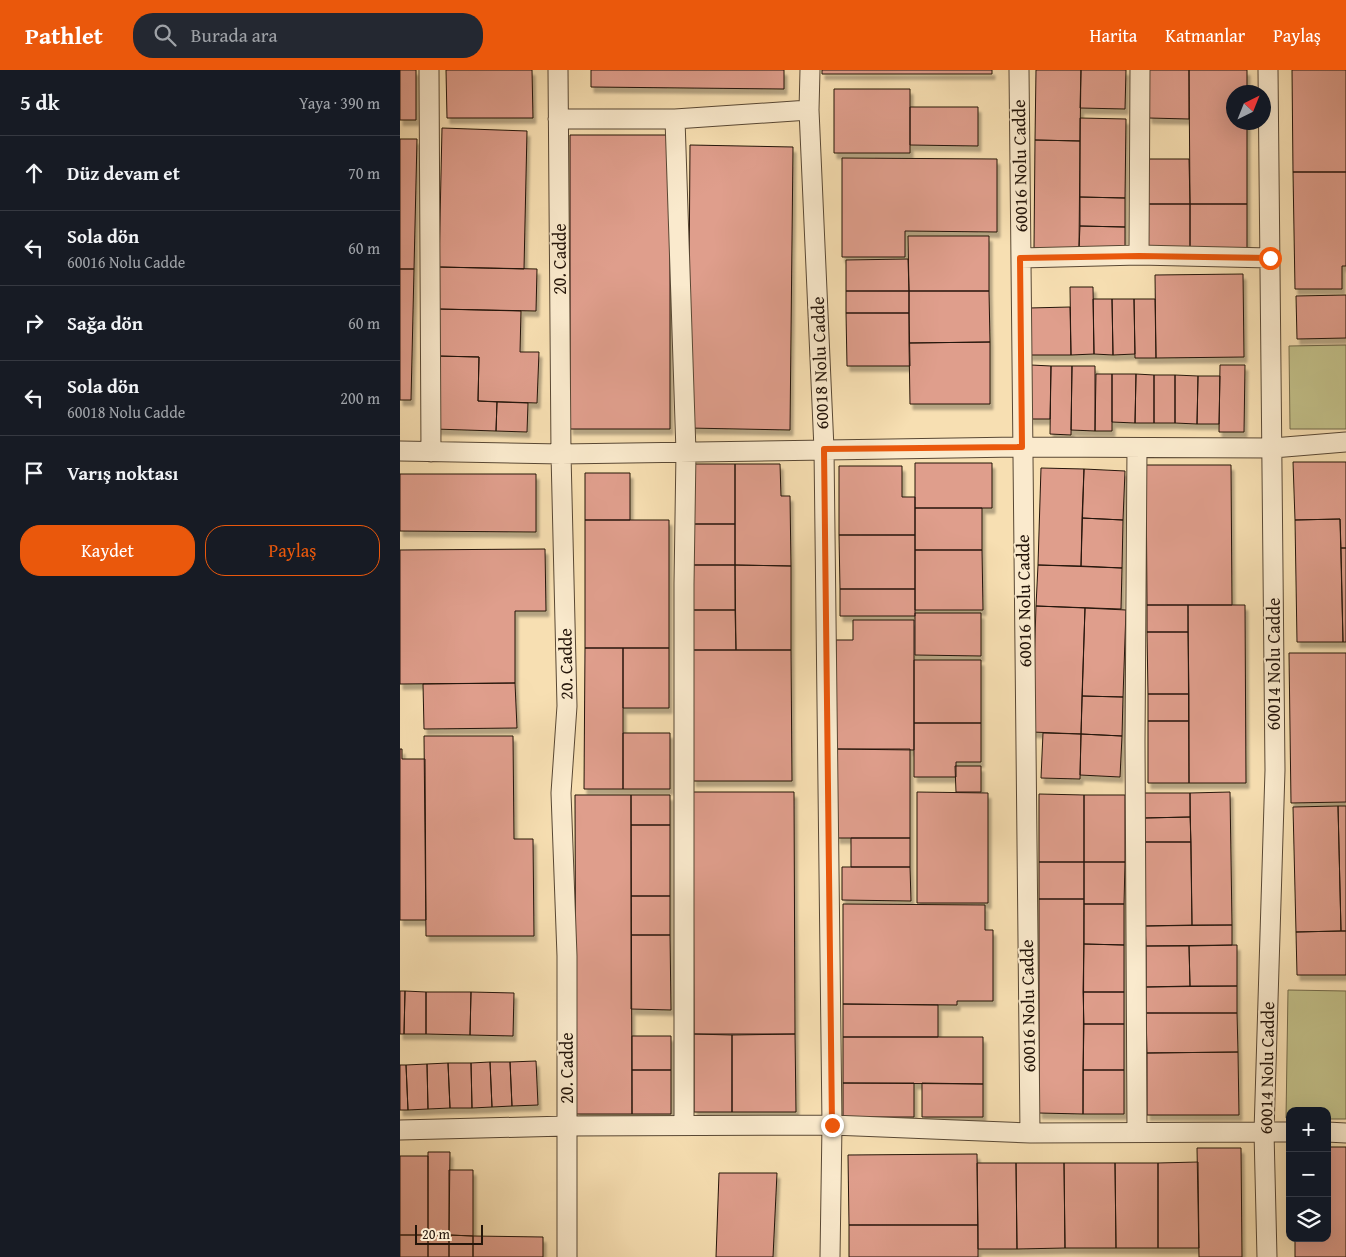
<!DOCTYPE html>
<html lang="tr">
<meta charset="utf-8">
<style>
:root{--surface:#171b24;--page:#242831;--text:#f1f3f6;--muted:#9ea1a6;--line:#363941;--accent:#ea580c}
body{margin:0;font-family:"Gentium Book Plus",serif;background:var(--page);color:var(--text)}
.controls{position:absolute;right:15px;bottom:15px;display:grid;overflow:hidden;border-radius:10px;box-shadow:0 5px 20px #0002}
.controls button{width:45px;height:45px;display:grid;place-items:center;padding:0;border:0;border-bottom:1px solid var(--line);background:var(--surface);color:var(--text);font:25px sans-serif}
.compass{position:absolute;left:826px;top:15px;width:45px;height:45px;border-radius:50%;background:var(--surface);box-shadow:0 5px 20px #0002;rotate:43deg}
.scale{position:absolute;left:15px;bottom:12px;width:68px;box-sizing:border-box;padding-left:5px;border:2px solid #24150a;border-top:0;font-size:14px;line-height:18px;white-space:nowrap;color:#24150a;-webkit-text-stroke:4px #faeacd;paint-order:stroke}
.stop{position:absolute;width:15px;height:15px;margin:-11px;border:4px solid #ea580c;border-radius:50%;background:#fff}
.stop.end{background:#ea580c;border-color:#fff;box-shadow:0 1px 5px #0008}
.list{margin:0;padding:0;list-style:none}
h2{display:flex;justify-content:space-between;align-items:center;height:65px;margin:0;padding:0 20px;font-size:21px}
h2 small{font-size:16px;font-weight:400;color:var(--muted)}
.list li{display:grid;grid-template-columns:32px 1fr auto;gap:15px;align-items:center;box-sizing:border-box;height:75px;padding:0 20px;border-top:1px solid var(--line)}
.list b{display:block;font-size:19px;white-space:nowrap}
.list p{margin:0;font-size:16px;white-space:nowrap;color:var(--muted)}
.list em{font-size:16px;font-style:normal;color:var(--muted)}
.actions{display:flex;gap:10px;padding:15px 20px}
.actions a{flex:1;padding:11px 0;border:1px solid var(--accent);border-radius:20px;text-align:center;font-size:18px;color:var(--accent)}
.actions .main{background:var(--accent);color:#fff}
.icon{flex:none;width:28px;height:28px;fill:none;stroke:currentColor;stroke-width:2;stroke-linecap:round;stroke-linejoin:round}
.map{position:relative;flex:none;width:946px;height:1187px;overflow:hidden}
header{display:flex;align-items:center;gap:30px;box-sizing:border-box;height:70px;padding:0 25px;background:var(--accent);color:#fff}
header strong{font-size:24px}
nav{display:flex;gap:28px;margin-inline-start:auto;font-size:18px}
.search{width:350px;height:45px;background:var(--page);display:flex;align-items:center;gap:12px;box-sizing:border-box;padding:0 18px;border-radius:20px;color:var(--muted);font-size:19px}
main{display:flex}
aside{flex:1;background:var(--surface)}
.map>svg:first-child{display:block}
.green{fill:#c2c089;stroke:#736a4a}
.building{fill:#df9e8c;stroke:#24150a;filter:url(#shadow)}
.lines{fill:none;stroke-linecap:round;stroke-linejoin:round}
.street-casing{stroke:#594834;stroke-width:21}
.street{stroke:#faeacd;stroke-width:19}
.route{stroke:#ea580c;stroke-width:6}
.labels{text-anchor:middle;stroke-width:4;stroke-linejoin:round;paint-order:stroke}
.street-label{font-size:18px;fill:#24150a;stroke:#faeacd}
</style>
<header>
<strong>Pathlet</strong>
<div class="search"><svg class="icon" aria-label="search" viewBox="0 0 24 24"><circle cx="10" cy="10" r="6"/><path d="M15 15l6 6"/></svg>Burada ara</div>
<nav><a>Harita</a><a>Katmanlar</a><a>Paylaş</a></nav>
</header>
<main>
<aside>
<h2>5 dk<small>Yaya · 390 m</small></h2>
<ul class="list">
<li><svg class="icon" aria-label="ahead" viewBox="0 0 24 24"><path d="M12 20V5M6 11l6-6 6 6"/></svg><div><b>Düz devam et</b></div><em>70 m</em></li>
<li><svg class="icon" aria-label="left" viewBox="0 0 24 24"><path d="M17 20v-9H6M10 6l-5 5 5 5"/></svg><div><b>Sola dön</b><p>60016 Nolu Cadde</p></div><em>60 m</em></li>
<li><svg class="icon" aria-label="right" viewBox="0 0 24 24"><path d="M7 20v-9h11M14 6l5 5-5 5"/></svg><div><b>Sağa dön</b></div><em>60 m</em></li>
<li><svg class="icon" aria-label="left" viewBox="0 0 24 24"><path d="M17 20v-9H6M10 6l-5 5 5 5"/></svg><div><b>Sola dön</b><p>60018 Nolu Cadde</p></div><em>200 m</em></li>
<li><svg class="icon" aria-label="arrive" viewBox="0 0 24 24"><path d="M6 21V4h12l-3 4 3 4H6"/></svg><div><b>Varış noktası</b></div></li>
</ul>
<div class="actions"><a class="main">Kaydet</a><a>Paylaş</a></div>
</aside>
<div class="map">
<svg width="946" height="1187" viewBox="0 0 946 1187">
<defs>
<filter id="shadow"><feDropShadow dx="3" dy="5.5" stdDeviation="1" flood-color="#0004"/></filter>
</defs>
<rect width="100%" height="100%" fill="#f7dfb2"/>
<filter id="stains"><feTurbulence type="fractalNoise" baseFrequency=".004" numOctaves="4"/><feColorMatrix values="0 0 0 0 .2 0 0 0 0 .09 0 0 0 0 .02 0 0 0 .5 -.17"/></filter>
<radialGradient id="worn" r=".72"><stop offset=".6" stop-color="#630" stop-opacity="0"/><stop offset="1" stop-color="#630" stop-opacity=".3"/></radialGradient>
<path class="green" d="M946,275V359H890L889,276Z
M888,920L946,921V1049H927V1041H890V1048H886Z"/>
<path class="building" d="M0,0H16V50H0Z
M46,0H132L133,48H47Z
M191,0H384V19L191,17Z
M422,0H592V4H422Z
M636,0H681L680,71L635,70Z
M681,0H726L725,39L680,38Z
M748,0H789V49L749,48Z
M789,0H847V22H834V52H847V134H790Z
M892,0H946V102H893Z
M434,19H510V83H434Z
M510,37H578V76L510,75Z
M680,48L726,49L725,128L680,127Z
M42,58L127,61L124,199L39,197Z
M170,65H270V359H170Z
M0,69H17L14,199H0Z
M635,70L680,71L679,178H634Z
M290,75L393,77L390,360L288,358Z
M442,88L597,89V162L505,161V187H442Z
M747,89H789L790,134H748Z
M893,102H946V196H942V219H895Z
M680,127L725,128V157L680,156Z
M748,134H790V178H748Z
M790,134H847V178H790Z
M680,156L725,157V179L679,178Z
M508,166H589V221H509Z
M508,189L509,221H446V190Z
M39,197L137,199L136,241L38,239Z
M0,199H14L11,330H0Z
M843,204L844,287L756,288L755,205Z
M670,217H693L694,284L671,285Z
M446,221H509V243H446Z
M509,221H589L590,272L509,273Z
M946,225V268L897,269L896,226Z
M693,229H712L713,285L694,284Z
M712,229H734L735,284L713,285Z
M734,229H755L756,288H735Z
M670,237L671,285H629V238Z
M38,239L121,241L120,282H139L137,333L78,331L79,287L37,286Z
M446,243H509L510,296H447Z
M590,272V334H510L509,273Z
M37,286L79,287L78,331L97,332L96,361L35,359Z
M631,295L651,296L650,349H630Z
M820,295H845L844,362H819Z
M651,296H672L671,365L650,364Z
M672,296H695V361L671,360Z
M696,304H712V361H695Z
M712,304H736L735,353L712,352Z
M736,304L754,305V353H735Z
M754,305H775V353H754Z
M775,305L798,306L797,354L775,353Z
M798,306H820L819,354H797Z
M97,332L128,333L127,362L96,361Z
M893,392H946V478H941L940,449L895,450Z
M515,393H592V438H515Z
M291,394H335V454H291Z
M335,394H380L381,426H390L391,496L335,495Z
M746,395H831L832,535H747Z
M439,396H502V427H515V465H439Z
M641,398L684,399L681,496L638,495Z
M684,399L725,401L723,450L682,448Z
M185,403H230V450H185Z
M0,404H136V462L0,461Z
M515,438H582V480H515Z
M682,448L723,450L722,498L681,496Z
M940,449L943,572H897L895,450Z
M185,450H269V578H185Z
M291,454H335V495H292Z
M439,465H515V519H440Z
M941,478H946V572H943Z
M145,479L146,541H115V613L0,614V480Z
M515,480H582L583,540H515Z
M292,495H335V540H292Z
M335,495L391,496V580H336Z
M638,495L722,498L721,539L636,536Z
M440,519H515V546H440Z
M747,535H788V562H747Z
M788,535H845L846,713H789Z
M636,536L685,538L681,664L632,662Z
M685,538L726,540L723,627L682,626Z
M292,540H335L336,580H292Z
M515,543H581V586L515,585Z
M453,550H514V680L436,679V570H453Z
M747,562H788L789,624H748Z
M185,578H223V719H184Z
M223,578H269V638H223Z
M292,580H391L392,711H293Z
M889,583H946V732L891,733Z
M514,590H581V653H514Z
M115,613L117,658L24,659L23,614Z
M748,624H789V651H748Z
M682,626L723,627L722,666L681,664Z
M748,651H789V713H748Z
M514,653H581V692H556V707H514Z
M223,663H270V719H223Z
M643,663L681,664L680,709L641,708Z
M681,664L722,666L720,707L680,705Z
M24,666H113L114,769H133L134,866H26Z
M0,679H2V689H25L26,850H0Z
M436,679H510V768H437Z
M555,696H581V722H556Z
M293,722H394L395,964H294Z
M517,722L588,723V833H517Z
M830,722L832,855H792L790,723Z
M744,723H790V747L744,748Z
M639,724L684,725V792H639Z
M175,725H231L232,1044H176Z
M231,725H270V755H231Z
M684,725H725V792H684Z
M938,736H946V861H941Z
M938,736L941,861L896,862L893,737Z
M790,747L791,772H745L744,748Z
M231,755H270V826H231Z
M451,768H510V797H451Z
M745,772H791L792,855L745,856Z
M639,792H684V829H639Z
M684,792H725L724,834H684Z
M442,797H510L511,831L442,830Z
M231,826H270V865H231Z
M639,829H684L683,1044L639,1043Z
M443,834L585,835V860H593V931H557V935L443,934Z
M684,834H724V875L684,874Z
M832,855V875L746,876L745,856Z
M941,861H946V905H897L896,862Z
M231,865H270L271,940L231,939Z
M684,874L724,875V922H683Z
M837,875V916H790L789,876Z
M746,876H789L790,916L746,917Z
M837,916V943H746V917Z
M0,921H5L4,964H0Z
M5,921L26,922V964H4Z
M26,922H71L70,965L26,964Z
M71,922L114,923L113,966L70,965Z
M683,922H724V954H684Z
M443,934L538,935V967H443Z
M746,943H837L838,982L747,983Z
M684,954H724V1000H683Z
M294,964L332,965V1042H294Z
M395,964L396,1042H332V965Z
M232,966H271V1000H232Z
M443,967H583V1014L443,1013Z
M838,982L839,1045H747V983Z
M136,991L138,1035L112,1036L110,992Z
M90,992L92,1037L72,1038L71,993Z
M90,992H110L112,1036L92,1037Z
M48,993L50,1038L28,1039L27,994Z
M48,993H71L72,1038H50Z
M27,994L28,1039L8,1040L6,995Z
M0,995H6L8,1040H0Z
M232,1000H271V1044H232Z
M683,1000H724V1044H683Z
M443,1013H514V1047H443Z
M522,1013L583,1014V1047H522Z
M927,1077H946V1187H895V1168H927Z
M797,1078H841L842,1187H799Z
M28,1082H50L49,1165H28Z
M577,1084L578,1155H449L448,1085Z
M0,1086H28V1165H0Z
M798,1092L799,1178H758V1093Z
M577,1093H616L617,1179H578Z
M616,1093H664L665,1178L617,1179Z
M664,1093H715L716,1178H665Z
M715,1093H758V1178H716Z
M49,1100H73V1166L49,1165Z
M319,1103H377L373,1187H316Z
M449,1155H578V1187H449Z
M0,1165H28V1187H0Z
M28,1165H49V1187H28Z
M49,1165L73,1166V1187H49Z
M73,1166L143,1167V1187H73Z"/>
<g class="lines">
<g class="street-casing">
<path id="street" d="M29,0L31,382
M158,0L161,384L167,636L161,723L167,886V1187
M410,0L409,40L424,379L432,1055L430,1187
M619,0L630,1063
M158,49H275L409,40
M275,49L286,382L284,514V1055
M739,185L740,0
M621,188L739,185L870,188
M0,381L161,384L622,377L873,378L946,372
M0,1060L167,1056L432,1055L630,1063L890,1062
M737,1062L735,671L737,378
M927,1062L946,1063
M867,1187L864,1062L875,700L868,0"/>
</g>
<use href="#street" class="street"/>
</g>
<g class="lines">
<path class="route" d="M432,1055L424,379L622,377L620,188L739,186L870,188"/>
</g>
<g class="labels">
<g class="street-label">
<text transform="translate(620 96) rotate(-91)" y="6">60016 Nolu Cadde</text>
<text transform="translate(160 189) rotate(-90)" y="6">20. Cadde</text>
<text transform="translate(420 293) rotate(-92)" y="6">60018 Nolu Cadde</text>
<text transform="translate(624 531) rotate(-91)" y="6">60016 Nolu Cadde</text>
<text transform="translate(166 594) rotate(-91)" y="6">20. Cadde</text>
<text transform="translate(874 594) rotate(-90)" y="6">60014 Nolu Cadde</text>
<text transform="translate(628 936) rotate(-91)" y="6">60016 Nolu Cadde</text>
<text transform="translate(167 998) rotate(-90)" y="6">20. Cadde</text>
<text transform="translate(867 998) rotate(-89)" y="6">60014 Nolu Cadde</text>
</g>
</g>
<rect width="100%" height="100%" filter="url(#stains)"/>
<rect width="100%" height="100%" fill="url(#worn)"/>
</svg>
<div class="controls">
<button>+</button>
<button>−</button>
<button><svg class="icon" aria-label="layers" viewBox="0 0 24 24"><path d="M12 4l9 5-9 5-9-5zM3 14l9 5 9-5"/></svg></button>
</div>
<svg class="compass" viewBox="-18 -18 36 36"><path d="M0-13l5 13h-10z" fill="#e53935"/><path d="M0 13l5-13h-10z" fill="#9ea1a6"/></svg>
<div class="scale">20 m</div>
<div class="stop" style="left:870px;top:188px"></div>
<div class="stop end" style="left:432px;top:1055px"></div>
</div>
</main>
